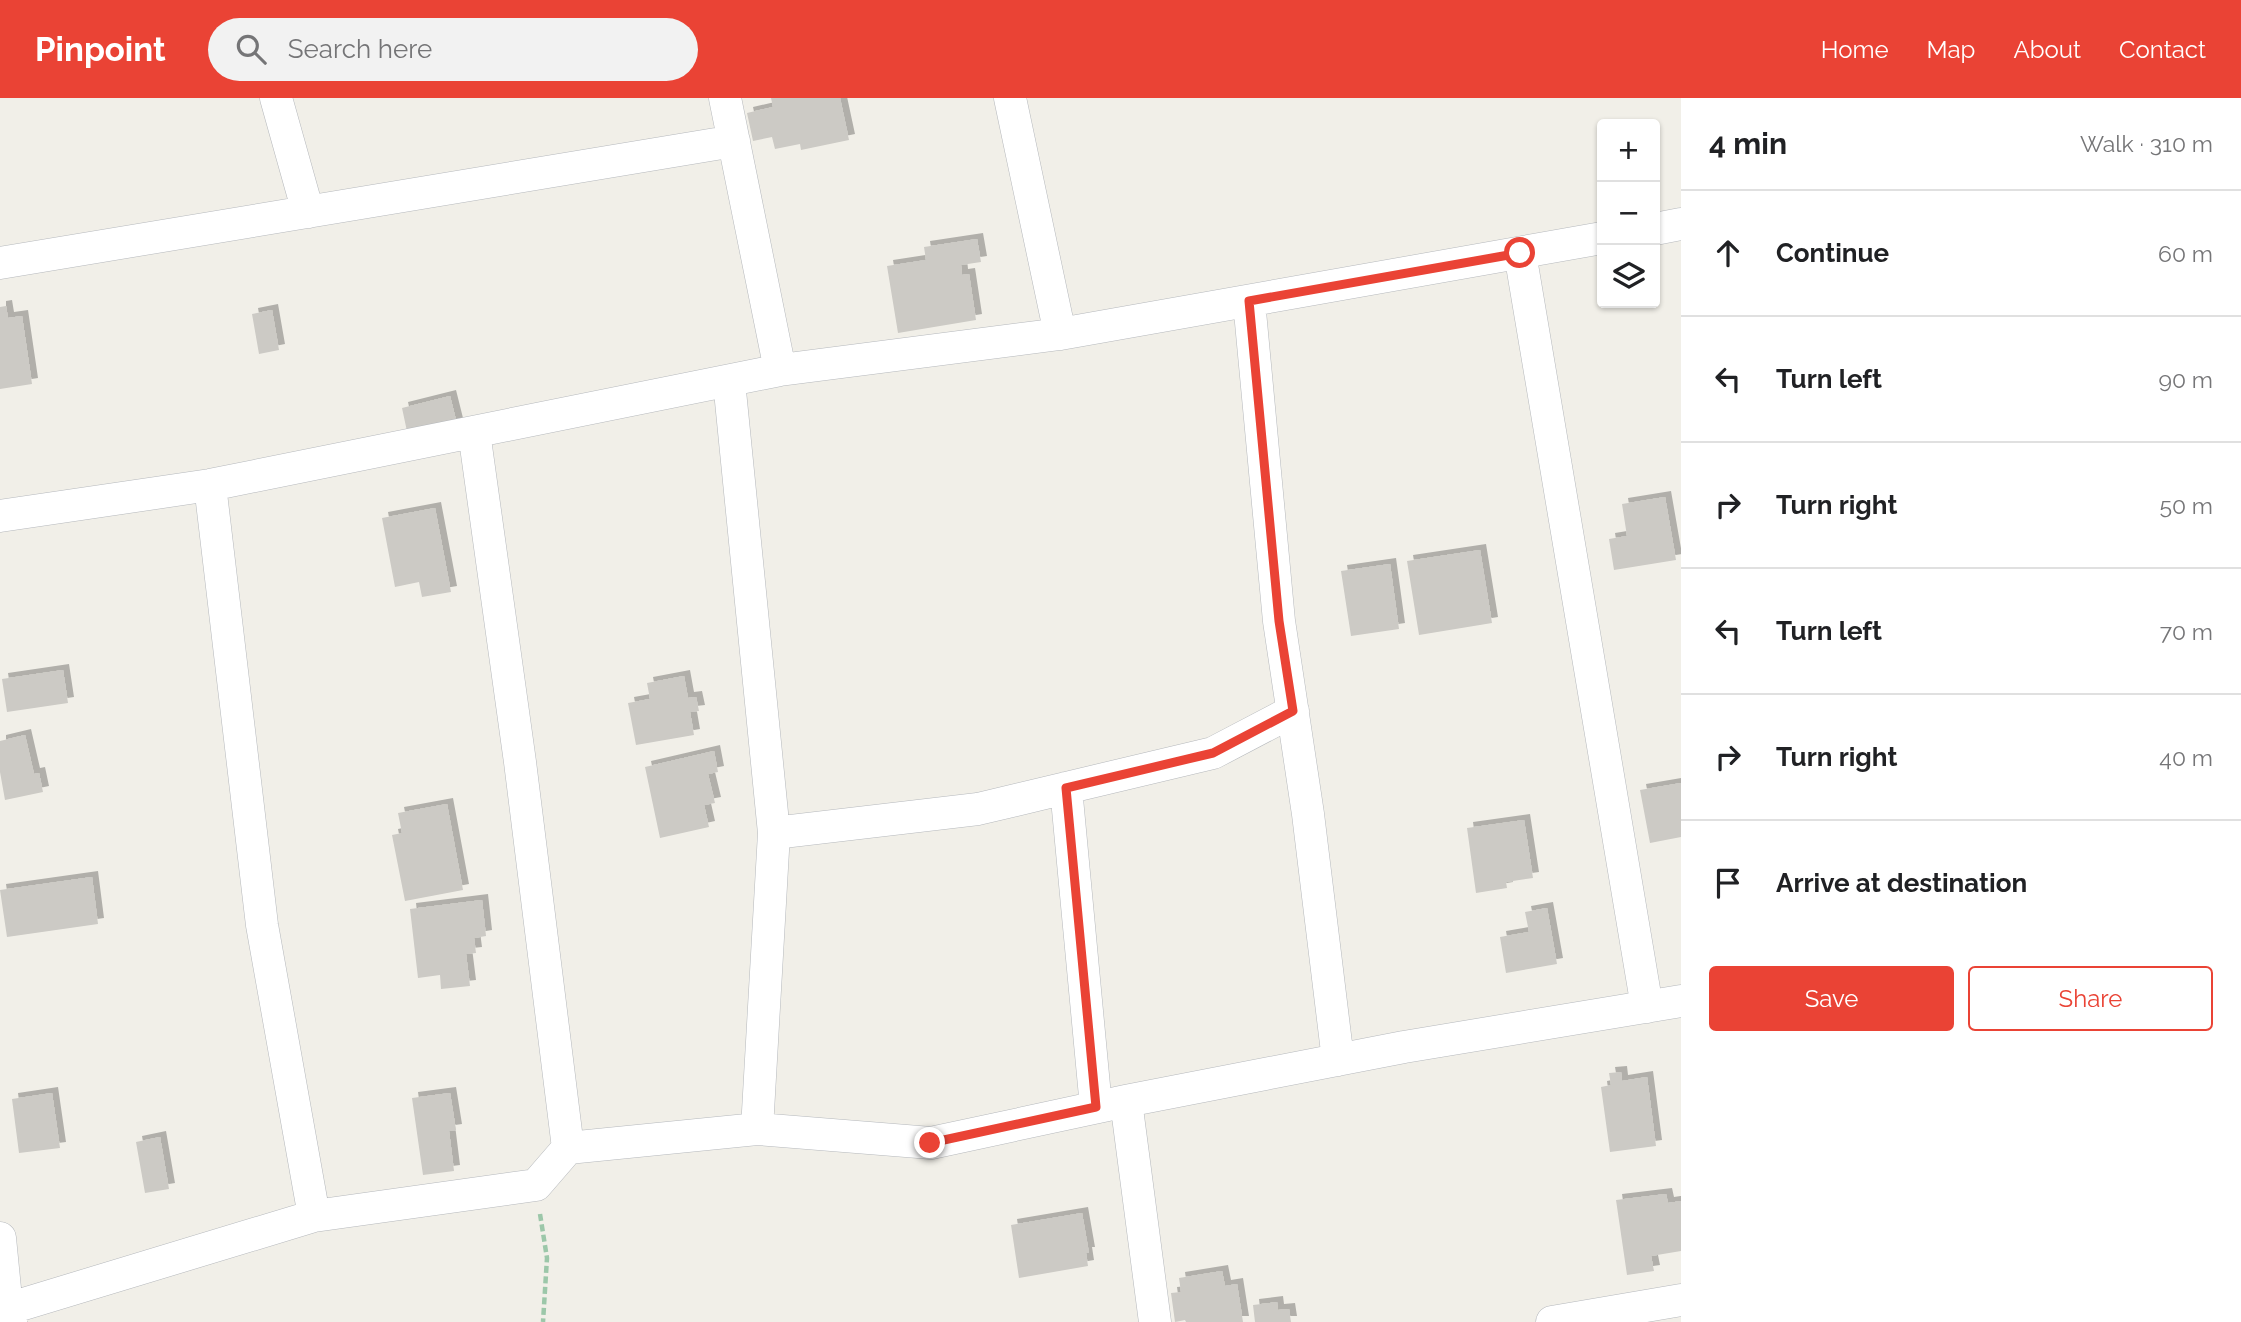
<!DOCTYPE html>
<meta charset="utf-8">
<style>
:root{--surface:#fff;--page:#f2f2f2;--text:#202124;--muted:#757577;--line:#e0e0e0;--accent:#ea4335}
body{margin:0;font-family:Raleway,sans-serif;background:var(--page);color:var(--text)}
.controls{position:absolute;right:21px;top:21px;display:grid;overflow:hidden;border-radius:7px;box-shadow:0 2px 5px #0004}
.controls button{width:63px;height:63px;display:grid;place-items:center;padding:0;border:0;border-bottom:2px solid var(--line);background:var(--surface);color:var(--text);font:35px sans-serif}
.stop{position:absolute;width:21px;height:21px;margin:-16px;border:5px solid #ea4335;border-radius:50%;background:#fff}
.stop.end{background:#ea4335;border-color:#fff;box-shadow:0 2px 7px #0008}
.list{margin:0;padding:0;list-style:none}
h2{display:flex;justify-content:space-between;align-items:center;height:91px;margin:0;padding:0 28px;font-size:30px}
h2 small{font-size:23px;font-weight:400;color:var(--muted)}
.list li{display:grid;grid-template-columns:46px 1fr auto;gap:21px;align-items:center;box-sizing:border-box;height:126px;padding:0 28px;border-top:2px solid var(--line)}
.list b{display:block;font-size:26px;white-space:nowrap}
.list em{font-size:23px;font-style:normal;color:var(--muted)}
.actions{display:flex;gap:14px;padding:21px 28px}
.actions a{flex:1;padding:16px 0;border:2px solid var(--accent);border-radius:7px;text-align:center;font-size:24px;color:var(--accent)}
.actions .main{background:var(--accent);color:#fff}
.icon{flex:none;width:38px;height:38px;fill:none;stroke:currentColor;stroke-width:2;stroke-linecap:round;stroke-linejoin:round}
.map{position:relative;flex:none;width:1681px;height:1224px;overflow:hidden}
header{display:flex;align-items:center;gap:42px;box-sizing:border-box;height:98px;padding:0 35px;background:var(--accent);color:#fff}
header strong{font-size:33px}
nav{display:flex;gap:38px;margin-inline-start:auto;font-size:24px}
.search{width:490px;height:63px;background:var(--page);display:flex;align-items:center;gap:18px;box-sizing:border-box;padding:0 24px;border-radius:38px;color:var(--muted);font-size:26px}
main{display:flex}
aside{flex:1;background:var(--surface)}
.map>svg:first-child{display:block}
.building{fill:#cccac5;filter:url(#shadow)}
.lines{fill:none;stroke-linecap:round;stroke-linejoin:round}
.street-casing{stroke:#b5b8bc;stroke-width:33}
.path{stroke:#9cc7a9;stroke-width:4.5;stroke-dasharray:7 3.5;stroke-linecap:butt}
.street{stroke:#fff;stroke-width:32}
.route{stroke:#ea4335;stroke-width:9}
</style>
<header>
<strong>Pinpoint</strong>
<div class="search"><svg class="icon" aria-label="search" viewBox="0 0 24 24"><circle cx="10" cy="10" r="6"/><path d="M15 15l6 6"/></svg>Search here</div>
<nav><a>Home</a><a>Map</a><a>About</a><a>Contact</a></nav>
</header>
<main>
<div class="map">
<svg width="1681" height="1224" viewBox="0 0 1681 1224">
<defs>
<filter id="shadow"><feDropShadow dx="6" dy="-6" stdDeviation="0" flood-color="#0004"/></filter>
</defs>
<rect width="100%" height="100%" fill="#f1efe8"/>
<path class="building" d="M771,0H840L849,42L801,52L800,46L775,51L772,39L753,43L747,15L773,9Z
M977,141L981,164L961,167L962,177L969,176L976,222L898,235L887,168L926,162L924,149Z
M6,208L8,220L22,218L32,286L0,291V209Z
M272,212L279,252L259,256L252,216Z
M450,298L457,326L408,338L402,310Z
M1665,399L1676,462L1614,472L1609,441L1627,438L1622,406Z
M435,410L451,494L422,499L419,484L395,489L382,420Z
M1480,452L1492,525L1419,537L1407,463Z
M1390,466L1399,531L1351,538L1341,473Z
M63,572L68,605L7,614L2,581Z
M684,578L688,600L696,599L699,613L690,614L694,637L636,647L628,605L650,601L647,585Z
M25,637L34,676L39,675L43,694L5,702L0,674V643Z
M714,653L718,674L708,676L715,705L704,707L709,729L660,740L645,669Z
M1681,685V739L1650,745L1640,692Z
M447,706L463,792L405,803L392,737L402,735L398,715Z
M1524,722L1533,780L1506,784L1507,790L1476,795L1467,730Z
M92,779L98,826L7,839L0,792Z
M482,802L486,838L474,840L476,855L466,856L470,888L441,891L440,877L418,880L410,811Z
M1547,810L1557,866L1506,875L1500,839L1529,834L1525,814Z
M1621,974L1622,983L1647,979L1656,1048L1610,1054L1601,989L1611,987L1609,975Z
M52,995L60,1050L19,1055L12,1001Z
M450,995L456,1032L449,1033L454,1073L423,1077L412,1000Z
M160,1039L169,1091L145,1095L136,1044Z
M1666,1096L1668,1105L1681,1103V1153L1651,1158L1654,1173L1627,1177L1616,1102Z
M1082,1115L1089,1155H1086L1088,1168L1019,1180L1011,1127Z
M1222,1173L1225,1188L1237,1186L1243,1224H1186L1185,1222L1175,1224L1171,1195L1181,1194L1179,1180Z
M1277,1204L1278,1212L1289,1211L1291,1224H1255L1253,1207Z"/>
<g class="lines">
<g class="street-casing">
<path id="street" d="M276,0L308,114
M725,0L780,272
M1010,0L1060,236
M1655,131L1681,126
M1520,155L1647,909
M0,165L734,43
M1249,203L1279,523L1308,716L1338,962
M729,283L774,735L757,1031
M474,334L520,664L568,1050
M210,387L262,827L314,1118
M0,418L210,387L780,272L1060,236L1602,140
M1066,690L1096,1009
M774,735L978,711L1066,690L1213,655L1293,613
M1126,1003L1155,1224
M0,1140L7,1211L11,1224
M7,1211L314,1118L536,1087L568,1050L757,1031L931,1045L1126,1003L1404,949L1681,903
M1552,1224L1681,1202"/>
</g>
<path class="path" d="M540,1116L547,1160L543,1224"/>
<use href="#street" class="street"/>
</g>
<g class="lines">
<path class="route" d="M930,1045L1096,1009L1066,690L1213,655L1293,613L1279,523L1249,203L1520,155"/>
</g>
</svg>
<div class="controls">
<button>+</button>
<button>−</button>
<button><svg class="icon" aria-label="layers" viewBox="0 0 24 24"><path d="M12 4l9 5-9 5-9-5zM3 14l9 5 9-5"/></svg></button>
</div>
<div class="stop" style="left:1520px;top:155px"></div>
<div class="stop end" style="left:930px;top:1045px"></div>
</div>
<aside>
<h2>4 min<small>Walk · 310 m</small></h2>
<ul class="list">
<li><svg class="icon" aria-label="ahead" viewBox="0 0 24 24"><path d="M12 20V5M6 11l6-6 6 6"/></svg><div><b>Continue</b></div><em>60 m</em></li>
<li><svg class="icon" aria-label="left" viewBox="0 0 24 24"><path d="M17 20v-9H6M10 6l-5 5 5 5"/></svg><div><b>Turn left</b></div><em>90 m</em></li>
<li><svg class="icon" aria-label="right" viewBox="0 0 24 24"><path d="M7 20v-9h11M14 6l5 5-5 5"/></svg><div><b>Turn right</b></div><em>50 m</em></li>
<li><svg class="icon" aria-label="left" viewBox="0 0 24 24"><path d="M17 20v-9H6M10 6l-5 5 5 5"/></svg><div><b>Turn left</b></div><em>70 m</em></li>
<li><svg class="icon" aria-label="right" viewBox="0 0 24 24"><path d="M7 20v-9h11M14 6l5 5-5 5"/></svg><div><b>Turn right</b></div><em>40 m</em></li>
<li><svg class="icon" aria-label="arrive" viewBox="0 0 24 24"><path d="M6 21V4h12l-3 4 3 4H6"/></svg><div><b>Arrive at destination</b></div></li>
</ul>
<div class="actions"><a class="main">Save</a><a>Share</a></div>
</aside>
</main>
